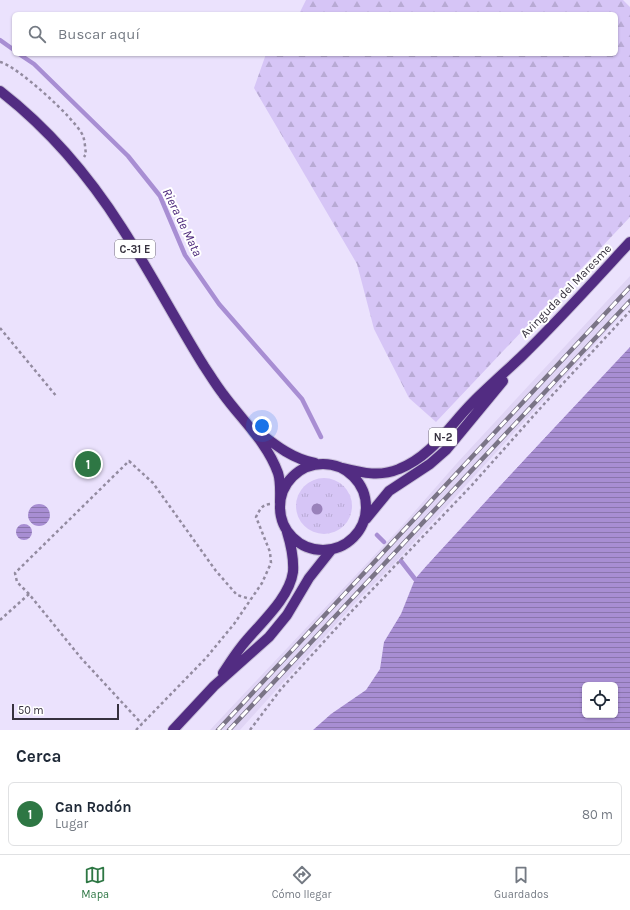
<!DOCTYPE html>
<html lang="es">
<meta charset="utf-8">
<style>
:root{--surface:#fff;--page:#f6f6f7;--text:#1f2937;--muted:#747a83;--line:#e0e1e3;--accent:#2e7744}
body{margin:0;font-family:Karla,sans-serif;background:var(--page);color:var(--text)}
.controls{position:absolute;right:12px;bottom:12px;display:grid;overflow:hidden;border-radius:6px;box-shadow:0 1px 3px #0004}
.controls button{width:36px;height:36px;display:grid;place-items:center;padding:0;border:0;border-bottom:1px solid var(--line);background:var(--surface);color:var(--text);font:20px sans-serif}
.scale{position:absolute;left:12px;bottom:10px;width:107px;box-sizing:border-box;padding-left:4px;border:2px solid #36313e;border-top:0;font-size:11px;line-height:14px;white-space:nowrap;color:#36313e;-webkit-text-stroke:3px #fff;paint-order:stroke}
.you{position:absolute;left:262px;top:426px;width:14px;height:14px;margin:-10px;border:3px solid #fff;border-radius:50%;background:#1a73e8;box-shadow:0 0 0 6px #1a73e833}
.badge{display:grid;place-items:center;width:26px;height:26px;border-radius:50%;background:var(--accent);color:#fff;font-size:13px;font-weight:700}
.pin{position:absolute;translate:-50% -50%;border:2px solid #fff;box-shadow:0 1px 4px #0006}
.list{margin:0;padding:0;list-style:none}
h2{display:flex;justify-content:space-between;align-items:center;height:52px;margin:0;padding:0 16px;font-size:17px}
h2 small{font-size:13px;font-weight:400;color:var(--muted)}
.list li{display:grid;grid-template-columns:26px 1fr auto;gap:12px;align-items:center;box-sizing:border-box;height:64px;margin:0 8px 8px;padding:0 8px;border:1px solid var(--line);border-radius:6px}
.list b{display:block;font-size:15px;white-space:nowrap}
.list p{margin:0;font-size:13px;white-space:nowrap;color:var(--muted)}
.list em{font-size:13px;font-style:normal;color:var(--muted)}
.icon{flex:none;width:22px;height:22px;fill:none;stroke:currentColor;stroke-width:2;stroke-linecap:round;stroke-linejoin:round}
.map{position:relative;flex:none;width:630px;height:730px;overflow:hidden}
.search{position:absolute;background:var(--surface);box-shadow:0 1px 3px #0004;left:12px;right:12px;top:12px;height:44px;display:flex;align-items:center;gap:10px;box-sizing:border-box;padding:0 14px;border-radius:6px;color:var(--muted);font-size:15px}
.sheet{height:124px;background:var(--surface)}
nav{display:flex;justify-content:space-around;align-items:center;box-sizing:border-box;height:56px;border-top:1px solid var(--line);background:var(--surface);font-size:11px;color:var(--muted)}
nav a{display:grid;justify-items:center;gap:2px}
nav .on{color:var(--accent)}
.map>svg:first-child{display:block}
.built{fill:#e0d5f5}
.grass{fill:url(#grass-tufts)}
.forest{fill:url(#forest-firs)}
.water{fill:url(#water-rules);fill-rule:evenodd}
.pier{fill:#ebe2fd}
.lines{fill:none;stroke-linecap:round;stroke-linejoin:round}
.stream{stroke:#a88ed3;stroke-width:4.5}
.primary-casing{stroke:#c7bfd7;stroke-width:12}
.path{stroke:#938ba0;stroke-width:2.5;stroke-dasharray:3 3;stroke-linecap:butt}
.primary{stroke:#522c82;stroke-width:10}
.rail-casing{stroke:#7a7486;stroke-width:4.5}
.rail{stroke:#fff;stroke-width:3;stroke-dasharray:9;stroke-linecap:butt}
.tree{fill:#9981ba}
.labels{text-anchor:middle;stroke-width:4;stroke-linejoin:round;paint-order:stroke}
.shield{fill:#fff;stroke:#726f78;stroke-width:1}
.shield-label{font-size:11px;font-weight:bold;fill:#36313e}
.street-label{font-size:12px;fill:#36313e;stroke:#fff}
.water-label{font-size:13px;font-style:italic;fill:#4f2b7d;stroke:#fff}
</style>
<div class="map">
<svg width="630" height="730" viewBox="0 0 630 730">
<defs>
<pattern id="grass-tufts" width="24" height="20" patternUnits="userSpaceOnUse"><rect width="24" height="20" fill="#d6c5f6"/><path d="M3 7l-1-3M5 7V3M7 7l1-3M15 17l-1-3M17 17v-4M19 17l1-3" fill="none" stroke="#b8aad4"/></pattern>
<pattern id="forest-firs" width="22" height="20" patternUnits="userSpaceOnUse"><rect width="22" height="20" fill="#d6c5f6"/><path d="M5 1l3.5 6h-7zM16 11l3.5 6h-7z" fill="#b8aad4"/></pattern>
<pattern id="water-rules" width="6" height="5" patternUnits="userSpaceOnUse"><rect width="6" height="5" fill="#a88ed3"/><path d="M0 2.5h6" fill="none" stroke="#8a75ad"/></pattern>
</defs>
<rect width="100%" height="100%" fill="#ebe2fd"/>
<path class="built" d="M630,276V306L394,564L358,600L240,730H210L401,527L457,463Z"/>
<path class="grass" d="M296 506a28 28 0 1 1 56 0a28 28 0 1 1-56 0Z"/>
<path class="forest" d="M306,0H623L630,7V217L436,422L409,398L374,329L357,264L254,88L266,54H616V14H299Z"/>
<path class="water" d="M630,347V730H313L331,714L366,690L380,669L384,642L401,614L415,579L448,541ZM585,685H615V715H585Z
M28 515a11 11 0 1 1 22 0a11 11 0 1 1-22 0Z
M16 532a8 8 0 1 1 16 0a8 8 0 1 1-16 0Z"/>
<path class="pier" d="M630,345L428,564H426L609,365Z"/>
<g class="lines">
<path class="stream" d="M0,40L14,50
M19,54L34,64L128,156L160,196L185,255L219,304L302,399L321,437
M377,535L384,542
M401,561L415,579"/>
<g class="primary-casing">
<path id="primary" d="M0,91C49,129 89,176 122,228C151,273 176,321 204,366C210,375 216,385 223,394C241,419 267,442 278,473C281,482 280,493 280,503
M256,430C274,444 292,459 315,463
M280 507a43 43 0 1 1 86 0a43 43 0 1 1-86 0Z
M343,468C363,473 380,477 399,469C432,456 449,426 473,402C488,387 505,372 521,357C559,320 594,281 630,242
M366,519L389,491L430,464L446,450L503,381
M223,673C229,664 234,656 241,647C257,626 289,600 293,572C294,558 291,545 287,532
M173,730L214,686L269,637L287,615L309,578L332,549"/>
</g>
<path class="path" d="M0,62C16,65 77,120 83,136C85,141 85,148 86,154L84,157
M0,328L57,397
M29,594L17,582L15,573L129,461L153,483L216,571L237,595L250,599
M0,620L29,594L81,658L142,724
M136,730L206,658L234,624L262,583L271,563L270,552L256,517C260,510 261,505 270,504
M250,730L281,689L350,613L472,485L545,403L630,311"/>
<use href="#primary" class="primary"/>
<g class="rail-casing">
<path id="rail" d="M218,730L630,287
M229,730L630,301"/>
</g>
<use href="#rail" class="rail"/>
</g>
<circle class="tree" cx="317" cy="509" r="5.5"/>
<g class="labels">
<g class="shield">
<rect x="115" y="240" width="40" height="18" rx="3"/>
<rect x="429" y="428" width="28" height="18" rx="3"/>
</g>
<g class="shield-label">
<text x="135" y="253">C-31 E</text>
<text x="443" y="441">N-2</text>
</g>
<g class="street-label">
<text transform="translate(566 291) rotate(-46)" y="4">Avinguda del Maresme</text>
</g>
<g class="water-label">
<text transform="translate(183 222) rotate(64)" y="5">Riera de Mata</text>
</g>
</g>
</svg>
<div class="controls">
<button><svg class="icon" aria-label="locate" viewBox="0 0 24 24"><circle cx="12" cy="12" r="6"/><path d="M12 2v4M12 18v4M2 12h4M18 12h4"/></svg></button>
</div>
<div class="scale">50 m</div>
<div class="you"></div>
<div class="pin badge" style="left:88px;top:464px">1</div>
<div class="search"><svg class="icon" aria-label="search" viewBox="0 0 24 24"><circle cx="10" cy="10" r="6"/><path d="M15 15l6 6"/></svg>Buscar aquí</div>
</div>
<section class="sheet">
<h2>Cerca<small></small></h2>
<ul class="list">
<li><span class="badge">1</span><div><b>Can Rodón</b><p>Lugar</p></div><em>80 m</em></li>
</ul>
</section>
<nav>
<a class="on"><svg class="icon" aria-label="map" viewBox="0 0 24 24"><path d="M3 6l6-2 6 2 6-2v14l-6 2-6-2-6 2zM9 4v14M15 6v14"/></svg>Mapa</a>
<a><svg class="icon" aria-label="directions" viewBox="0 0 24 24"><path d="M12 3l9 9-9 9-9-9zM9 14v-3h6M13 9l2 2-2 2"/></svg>Cómo llegar</a>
<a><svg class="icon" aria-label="saved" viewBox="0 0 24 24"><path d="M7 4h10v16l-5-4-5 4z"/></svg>Guardados</a>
</nav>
